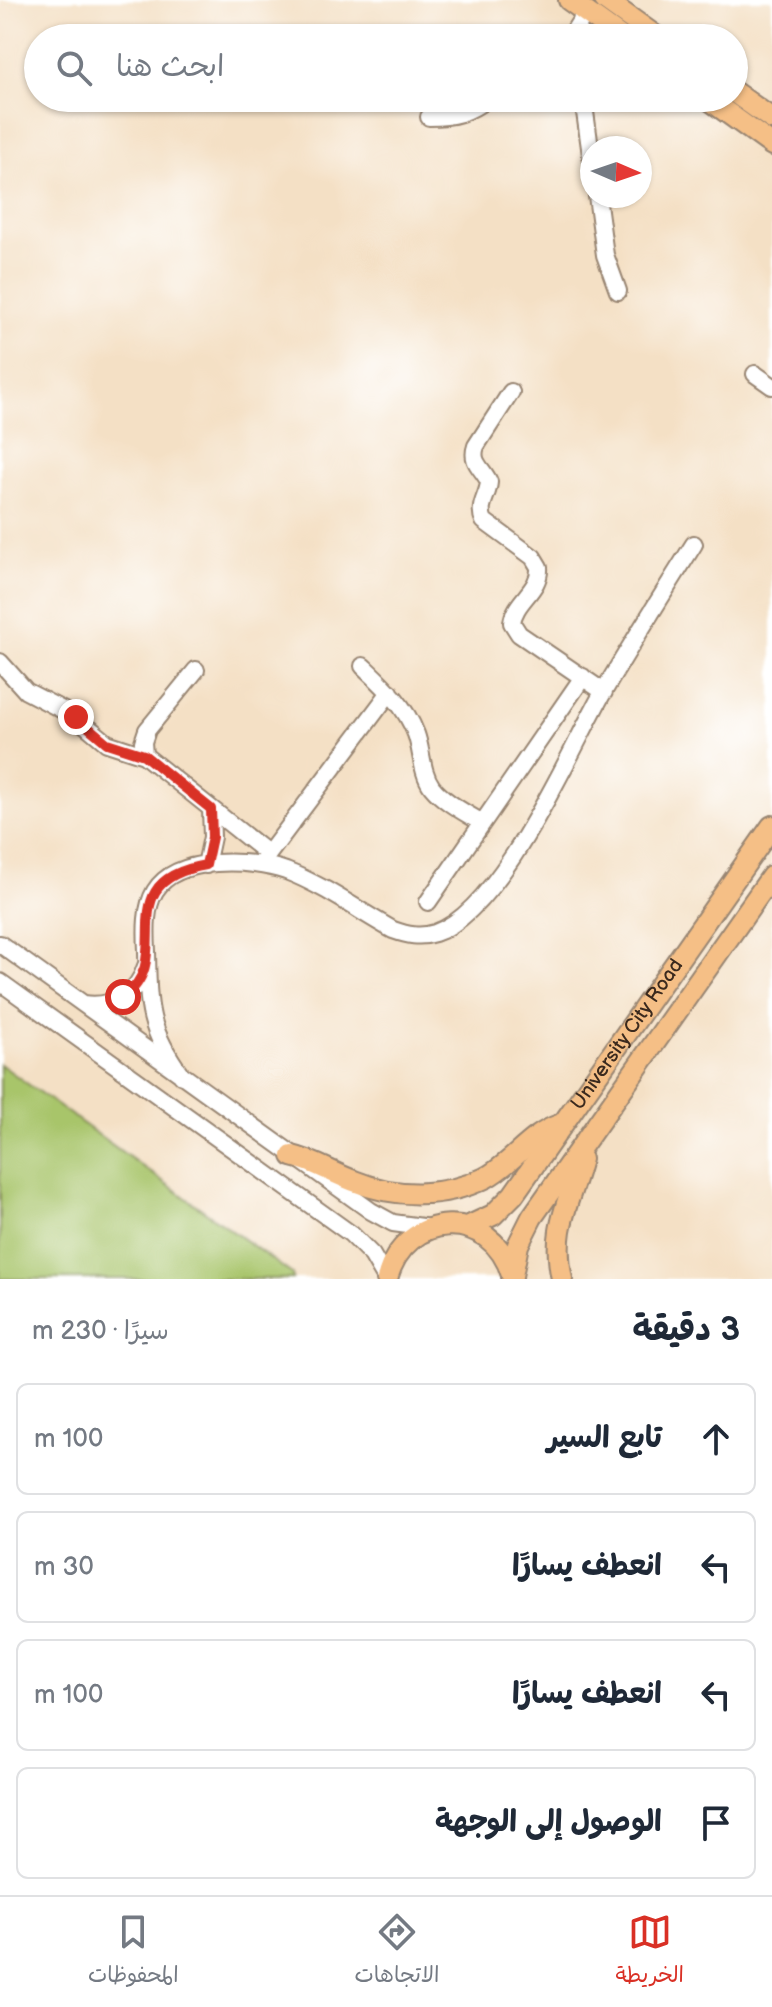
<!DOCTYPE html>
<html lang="ar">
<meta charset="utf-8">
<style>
:root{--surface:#fff;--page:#f6f6f7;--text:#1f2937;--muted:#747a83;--line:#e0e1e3;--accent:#d93025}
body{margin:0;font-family:"Balsamiq Sans","Playpen Sans Arabic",sans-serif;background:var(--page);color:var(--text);direction:rtl}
.compass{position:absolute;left:580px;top:136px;width:72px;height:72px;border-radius:50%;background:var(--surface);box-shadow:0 2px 6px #0004;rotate:92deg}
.stop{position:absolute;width:24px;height:24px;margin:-18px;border:6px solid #d93025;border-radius:50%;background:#fff}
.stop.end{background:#d93025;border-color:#fff;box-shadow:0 2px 8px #0008}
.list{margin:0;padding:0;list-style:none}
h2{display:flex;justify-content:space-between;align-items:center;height:104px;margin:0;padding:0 32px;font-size:34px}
h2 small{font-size:26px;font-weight:400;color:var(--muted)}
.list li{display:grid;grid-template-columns:52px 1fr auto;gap:24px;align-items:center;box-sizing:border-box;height:112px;margin:0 16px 16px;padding:0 16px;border:2px solid var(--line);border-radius:12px}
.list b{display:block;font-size:30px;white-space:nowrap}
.list em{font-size:26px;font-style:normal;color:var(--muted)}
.icon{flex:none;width:44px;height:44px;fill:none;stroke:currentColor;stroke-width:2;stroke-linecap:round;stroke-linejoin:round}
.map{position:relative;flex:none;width:772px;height:1279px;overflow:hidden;direction:ltr}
.search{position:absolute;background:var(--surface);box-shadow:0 2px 6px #0004;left:24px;right:24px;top:24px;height:88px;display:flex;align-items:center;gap:20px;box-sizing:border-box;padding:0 28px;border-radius:44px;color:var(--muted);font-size:30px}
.sheet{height:616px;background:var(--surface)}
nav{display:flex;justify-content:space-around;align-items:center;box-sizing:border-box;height:112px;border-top:2px solid var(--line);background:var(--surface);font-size:22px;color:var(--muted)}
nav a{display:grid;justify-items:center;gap:4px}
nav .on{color:var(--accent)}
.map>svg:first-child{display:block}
.green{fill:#a8c56b;stroke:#727844;stroke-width:2}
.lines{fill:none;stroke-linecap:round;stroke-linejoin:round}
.minor-casing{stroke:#988572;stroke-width:20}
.major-casing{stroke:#988572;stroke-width:24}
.minor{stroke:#fff;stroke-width:16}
.major{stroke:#f5bf86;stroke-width:20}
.route{stroke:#d93025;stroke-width:10}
.labels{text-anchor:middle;stroke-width:8;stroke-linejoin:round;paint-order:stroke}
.street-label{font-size:20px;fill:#3b2a1e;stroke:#fff}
</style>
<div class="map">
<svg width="772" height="1279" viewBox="0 0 772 1279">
<rect width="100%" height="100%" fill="#fff"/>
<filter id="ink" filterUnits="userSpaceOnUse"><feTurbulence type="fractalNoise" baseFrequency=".0125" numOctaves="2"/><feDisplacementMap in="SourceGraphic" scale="16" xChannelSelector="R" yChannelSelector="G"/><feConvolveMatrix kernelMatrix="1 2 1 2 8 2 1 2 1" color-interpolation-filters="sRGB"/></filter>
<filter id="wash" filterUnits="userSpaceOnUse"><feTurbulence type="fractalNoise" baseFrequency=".006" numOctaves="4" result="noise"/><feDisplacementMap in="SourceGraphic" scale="32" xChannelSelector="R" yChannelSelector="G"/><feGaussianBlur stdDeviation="1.8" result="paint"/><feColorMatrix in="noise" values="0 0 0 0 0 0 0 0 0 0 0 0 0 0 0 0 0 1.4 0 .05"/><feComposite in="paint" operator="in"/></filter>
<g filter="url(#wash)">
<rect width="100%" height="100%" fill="#f4e0c5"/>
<path class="green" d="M0,1064L292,1274L293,1279H0Z"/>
</g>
<g filter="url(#ink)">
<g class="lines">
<g class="minor-casing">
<path id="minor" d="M575,38L574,31L586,12
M583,98L592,162
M429,117C453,117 469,113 488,98
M597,196L605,255L618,291
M755,374L772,386
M511,392L476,446C470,463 483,468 489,482C488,497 477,505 484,521L533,557L539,567C541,590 514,601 512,623L519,634L604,692
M0,662L26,691L76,717L107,743L144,755
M363,666C384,686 405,705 416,734C422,750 421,772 432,787C444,802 466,813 482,823
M196,670L147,730L143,742L144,755L268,854
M264,860L390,692
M206,865L212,837L211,809
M428,902L583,677
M0,944L371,1211L393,1223L430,1228
M0,982L351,1234L372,1255L386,1279
M84,1004C112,1008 138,994 146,966
M182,1076C148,1029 148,1008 147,951C146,931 145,908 155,891C177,855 252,859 286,871C323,885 359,911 393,930C407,935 420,938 435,933C501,911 568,755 601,696C631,644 663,594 694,544"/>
</g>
<g class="major-casing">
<g id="major">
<path d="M569,0L622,38"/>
<path d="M605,0L658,38"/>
<path d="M734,92L772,119"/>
<path d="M707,98L772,145"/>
<path d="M292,1156C314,1161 332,1173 354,1181C395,1198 444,1198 485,1178C512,1164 530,1135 559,1125"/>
<path id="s1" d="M467,1227L493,1215L513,1195L772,826"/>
<path d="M512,1276L518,1245L532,1217L772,876"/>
<path d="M387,1279C405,1210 491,1206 512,1275"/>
<path d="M562,1279C551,1228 569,1205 581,1159"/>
</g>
</g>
<use href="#minor" class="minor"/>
<use href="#major" class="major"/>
</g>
</g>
<g class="lines" filter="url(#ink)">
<path class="route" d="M76,717L107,743L144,755L211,809L212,837L206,865C105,882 180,958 123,997"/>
</g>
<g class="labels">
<g class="street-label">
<text dy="7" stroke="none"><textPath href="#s1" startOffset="254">University City Road</textPath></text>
</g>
</g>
</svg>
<svg class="compass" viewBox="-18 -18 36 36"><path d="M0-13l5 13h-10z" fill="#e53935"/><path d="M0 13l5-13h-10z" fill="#747a83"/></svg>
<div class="stop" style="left:123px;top:997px"></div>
<div class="stop end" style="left:76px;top:717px"></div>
<div class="search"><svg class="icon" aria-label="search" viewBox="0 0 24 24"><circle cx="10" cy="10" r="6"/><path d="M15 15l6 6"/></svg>ابحث هنا</div>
</div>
<section class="sheet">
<h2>3 دقيقة<small>سيرًا · 230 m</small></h2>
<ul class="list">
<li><svg class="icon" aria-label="ahead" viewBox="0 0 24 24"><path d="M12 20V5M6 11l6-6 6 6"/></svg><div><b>تابع السير</b></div><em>100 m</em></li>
<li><svg class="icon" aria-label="left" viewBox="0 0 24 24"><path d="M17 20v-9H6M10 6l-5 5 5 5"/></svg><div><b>انعطف يسارًا</b></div><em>30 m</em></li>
<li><svg class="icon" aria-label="left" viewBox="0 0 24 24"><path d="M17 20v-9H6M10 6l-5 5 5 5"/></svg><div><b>انعطف يسارًا</b></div><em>100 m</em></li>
<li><svg class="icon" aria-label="arrive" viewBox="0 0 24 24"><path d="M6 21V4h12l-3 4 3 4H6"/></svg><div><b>الوصول إلى الوجهة</b></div></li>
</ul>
</section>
<nav>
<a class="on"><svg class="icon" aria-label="map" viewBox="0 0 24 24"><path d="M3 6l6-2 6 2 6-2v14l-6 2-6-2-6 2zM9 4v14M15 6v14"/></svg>الخريطة</a>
<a><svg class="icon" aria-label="directions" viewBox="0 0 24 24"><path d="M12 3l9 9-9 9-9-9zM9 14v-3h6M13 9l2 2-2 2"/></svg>الاتجاهات</a>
<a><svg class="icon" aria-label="saved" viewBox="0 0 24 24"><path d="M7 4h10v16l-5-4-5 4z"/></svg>المحفوظات</a>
</nav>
